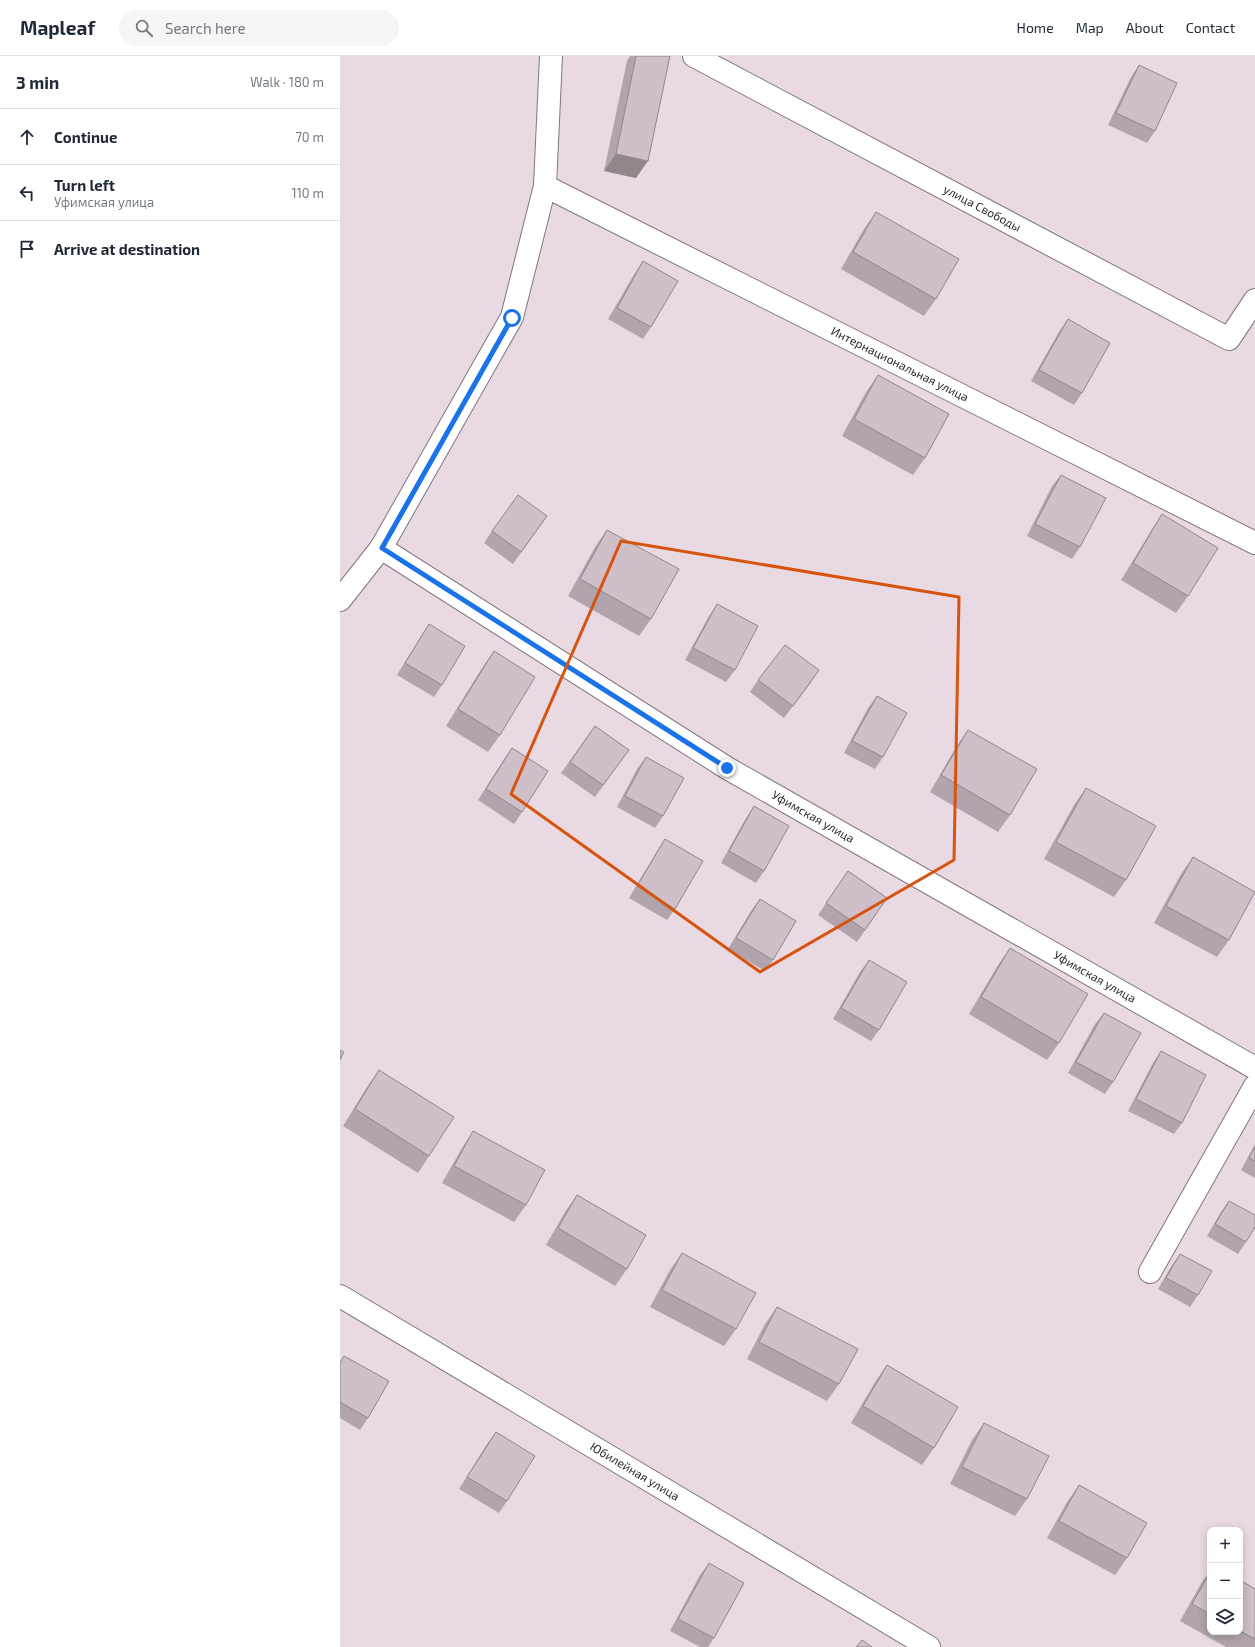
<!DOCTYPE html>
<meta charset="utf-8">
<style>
:root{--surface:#fff;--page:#f6f6f7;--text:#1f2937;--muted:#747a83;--line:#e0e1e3}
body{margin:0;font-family:"Exo 2",sans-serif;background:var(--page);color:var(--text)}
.controls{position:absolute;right:12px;bottom:12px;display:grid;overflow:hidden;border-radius:8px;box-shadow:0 2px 10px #0003}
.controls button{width:36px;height:36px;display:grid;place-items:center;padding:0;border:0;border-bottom:1px solid var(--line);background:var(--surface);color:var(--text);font:20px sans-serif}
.stop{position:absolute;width:12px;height:12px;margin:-9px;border:3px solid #1a73e8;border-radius:50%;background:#fff}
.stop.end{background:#1a73e8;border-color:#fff;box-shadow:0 1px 4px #0008}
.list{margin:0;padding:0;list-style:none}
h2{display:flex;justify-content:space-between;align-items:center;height:52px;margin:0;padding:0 16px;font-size:17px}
h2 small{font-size:13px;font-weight:400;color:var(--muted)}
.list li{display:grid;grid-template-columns:26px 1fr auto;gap:12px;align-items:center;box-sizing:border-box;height:56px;padding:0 16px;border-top:1px solid var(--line)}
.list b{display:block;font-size:15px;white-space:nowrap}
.list p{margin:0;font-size:13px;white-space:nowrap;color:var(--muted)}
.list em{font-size:13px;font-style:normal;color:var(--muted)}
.icon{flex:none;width:22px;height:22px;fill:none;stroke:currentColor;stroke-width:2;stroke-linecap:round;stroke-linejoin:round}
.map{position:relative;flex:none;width:915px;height:1591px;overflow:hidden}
header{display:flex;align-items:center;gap:24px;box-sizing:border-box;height:56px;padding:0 20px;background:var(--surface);border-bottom:1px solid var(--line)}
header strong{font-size:19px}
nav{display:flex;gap:22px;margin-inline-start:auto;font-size:14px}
.search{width:280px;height:36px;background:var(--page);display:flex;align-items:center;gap:10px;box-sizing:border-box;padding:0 14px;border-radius:22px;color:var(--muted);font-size:15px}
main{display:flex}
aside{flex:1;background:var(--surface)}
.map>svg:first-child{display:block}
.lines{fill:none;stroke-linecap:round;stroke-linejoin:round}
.minor-casing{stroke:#83757d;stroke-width:24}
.minor{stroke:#fff;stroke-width:22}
.wall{fill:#b1a4ac}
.shaded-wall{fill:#90868c}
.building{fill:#cebfc8;stroke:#90868c}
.route{stroke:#1a73e8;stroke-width:5}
.marked{fill:none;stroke:#d6540f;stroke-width:3;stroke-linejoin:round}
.labels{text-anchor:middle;stroke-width:3;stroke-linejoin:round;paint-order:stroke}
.street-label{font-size:12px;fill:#302a2d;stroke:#fff}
</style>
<header>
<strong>Mapleaf</strong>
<div class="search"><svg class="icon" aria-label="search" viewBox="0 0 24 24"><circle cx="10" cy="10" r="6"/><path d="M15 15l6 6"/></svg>Search here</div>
<nav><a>Home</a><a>Map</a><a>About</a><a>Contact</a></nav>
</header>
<main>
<aside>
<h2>3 min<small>Walk · 180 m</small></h2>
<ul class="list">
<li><svg class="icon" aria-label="ahead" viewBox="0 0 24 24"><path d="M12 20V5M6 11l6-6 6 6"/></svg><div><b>Continue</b></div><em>70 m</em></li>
<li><svg class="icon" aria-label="left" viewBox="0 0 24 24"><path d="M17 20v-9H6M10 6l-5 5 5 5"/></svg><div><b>Turn left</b><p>Уфимская улица</p></div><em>110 m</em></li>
<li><svg class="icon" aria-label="arrive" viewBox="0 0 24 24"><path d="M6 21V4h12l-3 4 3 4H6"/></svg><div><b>Arrive at destination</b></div></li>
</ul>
</aside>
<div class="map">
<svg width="915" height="1591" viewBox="0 0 915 1591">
<rect width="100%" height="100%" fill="#e9d9e3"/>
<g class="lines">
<g class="minor-casing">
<g id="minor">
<path id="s1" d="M354,0L889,283L915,244"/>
<path id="s2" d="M205,130L915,487"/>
<path id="s3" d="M41,492L387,712L915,1012"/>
<path d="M0,544L41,492L172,261L205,130L211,0"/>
<path d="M810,1216L915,1030"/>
<path id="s4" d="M0,1240L589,1591"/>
</g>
</g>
<use href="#minor" class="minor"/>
</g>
<path class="wall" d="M290,0H330L296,122L264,115L287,5Z
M799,9L815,75L807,87L768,69L791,21Z
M536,156L596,243L584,260L501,213L524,173Z
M303,205L311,271L303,283L268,263L295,217Z
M728,263L742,337L734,349L691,325L720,274Z
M538,319L585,402L573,419L502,380L526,336Z
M721,419L740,491L732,503L687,480L712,430Z
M822,458L848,540L836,557L781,524L811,475Z
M207,460L173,508L144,487L152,475Z
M267,474L311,563L299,580L228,540L255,491Z
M377,548L395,614L386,626L345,604L369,560Z
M89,568L102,629L94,641L57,619L81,580Z
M154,595L160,679L148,696L106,670L142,612Z
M418,624L471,626L444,662L410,636Z
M537,640L543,701L535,713L504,697L528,652Z
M255,670L289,694L255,741L221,717Z
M628,674L670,759L658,776L590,736L616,691Z
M172,692L182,756L174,768L138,744L164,703Z
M306,701L323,760L315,772L277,751L297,713Z
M746,732L786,824L774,841L704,803L734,749Z
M414,750L424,815L416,827L381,807L406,762Z
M325,783L335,853L327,864L289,842L317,795Z
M853,801L889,884L877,901L814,867L841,818Z
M508,815L547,842L517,886L478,859Z
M420,843L433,904L425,915L388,893L411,855Z
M670,892L719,987L707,1004L629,958L658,909Z
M529,904L539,974L531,985L493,963L520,916Z
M764,957L773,1026L765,1038L728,1017L755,968Z
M821,995L842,1067L834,1078L788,1055L813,1007Z
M39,1014L89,1100L78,1117L3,1070L27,1031Z
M133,1075L186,1149L174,1166L102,1127L122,1092Z
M915,1088V1122L901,1114Z
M237,1139L287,1213L275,1230L206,1189L225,1156Z
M889,1145L906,1186L898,1198L867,1180L881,1156Z
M342,1197L396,1273L384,1290L310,1251L330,1214Z
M840,1198L858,1239L850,1251L818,1233L832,1209Z
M437,1251L499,1328L487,1345L407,1303L425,1268Z
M4,1300L28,1362L20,1374L0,1362V1306Z
M547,1309L594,1392L582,1409L511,1367L535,1326Z
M644,1367L687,1443L675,1460L610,1428L632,1384Z
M156,1376L167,1445L159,1457L119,1433L147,1388Z
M739,1429L787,1502L775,1519L707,1482L727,1446Z
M369,1507L374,1582L368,1591H360L330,1575L360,1519Z
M870,1515V1576H900V1524L915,1533V1591H886L840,1565L862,1526Z"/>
<path class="shaded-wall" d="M276,98L308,105L296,122L264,115Z
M479,614L471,626L444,662L453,650Z"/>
<path class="building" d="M296,0H330L308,105L276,98Z
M799,9L837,27L815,75L776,57Z
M536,156L619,203L596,243L513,196Z
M303,205L338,225L311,271L277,252Z
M728,263L770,287L742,337L699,314Z
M538,319L609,358L585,402L514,363Z
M721,419L766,442L740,491L695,468Z
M178,439L207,460L181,496L152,475Z
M822,458L878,492L848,540L793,507Z
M267,474L339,513L311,563L240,523Z
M377,548L418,570L395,614L353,592Z
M89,568L125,590L102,629L65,607Z
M445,589L479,614L453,650L418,624Z
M154,595L195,621L160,679L118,653Z
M537,640L567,657L543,701L512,685Z
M255,670L289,694L263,729L230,706Z
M628,674L697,713L670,759L601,719Z
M172,692L208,715L182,756L146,733Z
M306,701L344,722L323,760L285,740Z
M746,732L816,770L786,824L716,786Z
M414,750L449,770L424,815L389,795Z
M325,783L363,805L335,853L297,830Z
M853,801L915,836L889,884L826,850Z
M508,815L547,842L525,874L486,847Z
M420,843L456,865L433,904L396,882Z
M670,892L748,938L719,987L641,941Z
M529,904L567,926L539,974L501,952Z
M764,957L801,977L773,1026L736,1006Z
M0,994L4,996L0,1004Z
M821,995L866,1019L842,1067L796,1043Z
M39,1014L114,1061L89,1100L15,1053Z
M133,1075L205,1114L186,1149L114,1110Z
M915,1091V1105L909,1102Z
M237,1139L306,1179L287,1213L218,1172Z
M889,1145L915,1159V1171L906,1186L875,1168Z
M342,1197L416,1237L396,1273L322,1234Z
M840,1198L872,1215L858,1239L826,1222Z
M437,1251L518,1293L499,1328L419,1286Z
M4,1300L49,1325L28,1362L0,1346V1307Z
M547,1309L618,1351L594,1392L523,1350Z
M644,1367L709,1400L687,1443L622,1411Z
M156,1376L195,1400L167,1445L127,1421Z
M739,1429L807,1467L787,1502L719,1465Z
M369,1507L404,1527L374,1582L338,1563Z
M870,1516V1558L852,1548Z
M900,1524L915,1533V1583L900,1575Z
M522,1584L532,1591H516Z"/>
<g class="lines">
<path class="route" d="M172,262L42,492L387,712"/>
</g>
<path class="marked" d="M281,485L619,541L614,804L420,916L171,738Z"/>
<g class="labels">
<g class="street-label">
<text dy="4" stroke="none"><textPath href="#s1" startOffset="326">улица Свободы</textPath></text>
<text dy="4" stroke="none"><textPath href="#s2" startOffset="397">Интернациональная улица</textPath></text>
<text dy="4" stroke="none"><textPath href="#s3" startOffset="509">Уфимская улица</textPath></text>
<text dy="4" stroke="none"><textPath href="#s3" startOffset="833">Уфимская улица</textPath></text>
<text dy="4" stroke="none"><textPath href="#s4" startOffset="343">Юбилейная улица</textPath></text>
</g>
</g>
</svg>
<div class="controls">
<button>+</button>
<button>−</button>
<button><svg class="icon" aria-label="layers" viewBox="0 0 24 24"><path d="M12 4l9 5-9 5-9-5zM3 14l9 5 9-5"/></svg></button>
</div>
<div class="stop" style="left:172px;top:262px"></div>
<div class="stop end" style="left:387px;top:712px"></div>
</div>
</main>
